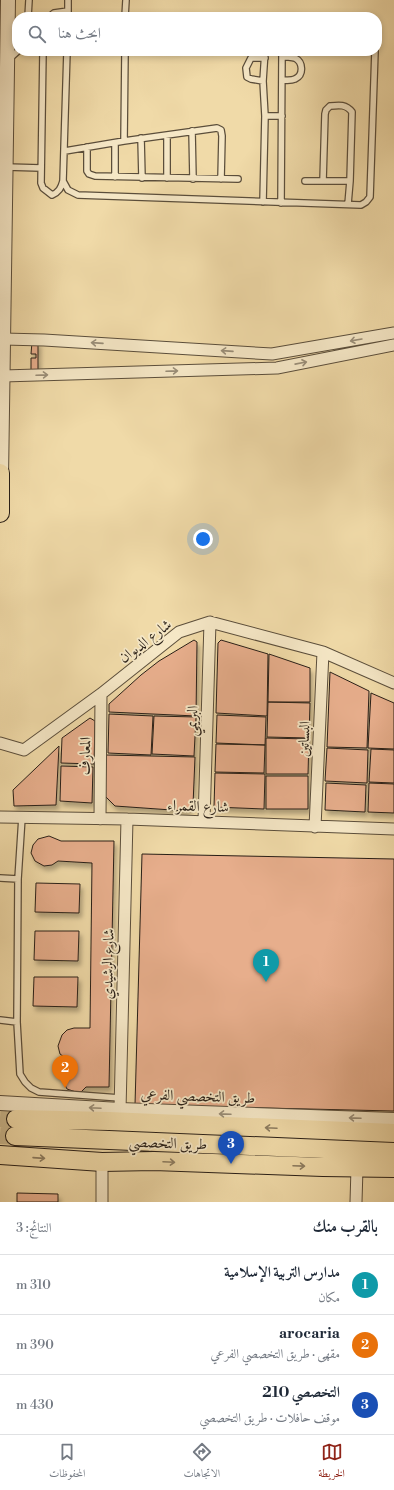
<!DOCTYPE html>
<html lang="ar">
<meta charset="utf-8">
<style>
:root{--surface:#fff;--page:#f2f2f3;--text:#1f2937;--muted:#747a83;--line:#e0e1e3;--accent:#8f2418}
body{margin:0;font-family:"Libre Bodoni",Amiri,serif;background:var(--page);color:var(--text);direction:rtl}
.you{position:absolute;left:203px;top:539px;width:14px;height:14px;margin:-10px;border:3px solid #fff;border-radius:50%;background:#1a73e8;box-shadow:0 0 0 6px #1a73e833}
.badge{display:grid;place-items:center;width:26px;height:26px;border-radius:50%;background:var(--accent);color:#fff;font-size:13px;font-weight:700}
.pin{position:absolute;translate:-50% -33px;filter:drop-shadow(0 1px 2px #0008)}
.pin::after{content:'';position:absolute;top:21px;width:14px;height:12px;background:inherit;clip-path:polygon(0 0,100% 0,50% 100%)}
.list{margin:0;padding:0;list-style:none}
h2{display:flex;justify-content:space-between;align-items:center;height:52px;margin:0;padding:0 16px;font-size:17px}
h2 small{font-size:13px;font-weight:400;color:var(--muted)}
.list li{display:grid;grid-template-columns:26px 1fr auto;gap:12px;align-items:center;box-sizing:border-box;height:60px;padding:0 16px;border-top:1px solid var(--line)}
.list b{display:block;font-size:15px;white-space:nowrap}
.list p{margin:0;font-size:13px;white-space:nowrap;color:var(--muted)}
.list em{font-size:13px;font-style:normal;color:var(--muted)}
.icon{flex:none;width:22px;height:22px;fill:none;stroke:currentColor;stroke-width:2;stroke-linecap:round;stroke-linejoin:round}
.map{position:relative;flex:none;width:394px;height:1202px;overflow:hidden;direction:ltr}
.search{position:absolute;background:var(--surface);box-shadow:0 2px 6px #0003;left:12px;right:12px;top:12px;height:44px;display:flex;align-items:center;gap:10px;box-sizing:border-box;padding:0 14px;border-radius:16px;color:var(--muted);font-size:15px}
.sheet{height:232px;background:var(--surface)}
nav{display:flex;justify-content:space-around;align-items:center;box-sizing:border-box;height:56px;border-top:1px solid var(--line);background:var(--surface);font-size:11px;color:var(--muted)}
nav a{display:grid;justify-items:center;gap:2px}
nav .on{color:var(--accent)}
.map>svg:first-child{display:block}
.building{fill:#e7ae8c;stroke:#291f17;filter:url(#shadow)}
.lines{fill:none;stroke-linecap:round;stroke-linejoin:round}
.primary-tunnel{stroke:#c8b58b;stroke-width:18;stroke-dasharray:18 9;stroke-linecap:butt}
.service-casing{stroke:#5b4e3b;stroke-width:8}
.minor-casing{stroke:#5b4e3b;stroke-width:13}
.tertiary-casing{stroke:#5b4e3b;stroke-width:16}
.primary-casing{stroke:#291f17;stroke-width:20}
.service{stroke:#f5e7c6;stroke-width:5.5}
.minor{stroke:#f5e7c6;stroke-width:11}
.tertiary{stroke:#f5e7c6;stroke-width:14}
.primary{stroke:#f0daa8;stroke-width:18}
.oneway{stroke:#998d77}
.oneway2{stroke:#8c7c60}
.labels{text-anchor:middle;stroke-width:3.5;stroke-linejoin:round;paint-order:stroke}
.street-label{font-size:15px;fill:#291f17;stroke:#f5e7c6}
</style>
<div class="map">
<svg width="394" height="1202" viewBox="0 0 394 1202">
<defs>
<filter id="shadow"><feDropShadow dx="2.5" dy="4.5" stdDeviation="2" flood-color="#0004"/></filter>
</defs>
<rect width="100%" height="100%" fill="#f0daa8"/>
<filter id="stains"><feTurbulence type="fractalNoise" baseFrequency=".005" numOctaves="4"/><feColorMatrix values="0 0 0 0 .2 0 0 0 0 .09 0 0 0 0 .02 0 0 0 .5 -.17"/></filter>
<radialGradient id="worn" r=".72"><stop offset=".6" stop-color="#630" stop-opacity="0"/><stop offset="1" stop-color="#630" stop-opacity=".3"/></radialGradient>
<path class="building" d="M32,342H38V371H31V358H36V354H31Z
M194,640L197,642L196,716L109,712V704L141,675L159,661Z
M221,640L268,654L267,716L216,713L218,643Z
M269,654L310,668V702H268Z
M330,672L369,691L367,748L327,747Z
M371,693L394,703V749L368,748Z
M268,702L310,703L309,738L267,737Z
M109,714L153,716L151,755L108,753Z
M217,715L266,717L265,745L216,743Z
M154,716L196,717L194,756L152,754Z
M90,718L95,721L94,764L61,763L62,738Z
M266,738L309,739L308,774H266Z
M216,744L265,745L264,773L215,772Z
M59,746L56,805L14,806L13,790Z
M327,748L368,750L367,783L325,781Z
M371,749L394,750V783L369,782Z
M106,755L195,757L193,805L186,811L115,806L105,796Z
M61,766L93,767L92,803L60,801Z
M215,773L265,774L264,809L214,807Z
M266,776H308V809H266Z
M326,783L366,785L365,812L325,810Z
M369,783L394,784V813L368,812Z
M49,836L61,841H114L109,1087H86L81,1092H76L67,1089L64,1083L67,1074V1059L60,1054L58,1046L62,1035L67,1030L74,1028H90L92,863L58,861L52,865L44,866L35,861L31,853L33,845L38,839Z
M142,854L394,859V1111L135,1105Z
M36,883L80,884L79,913L35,912Z
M35,931H79L78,961L34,960Z
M34,977H78L77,1007L33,1006Z
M17,1193L58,1194V1202H17Z"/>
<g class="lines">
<path class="primary-tunnel" d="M0,1118L16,1119
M0,1135L15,1136"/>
<g class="service-casing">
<path id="service" d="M28,17L29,0
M49,17L54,13L68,11
M68,17V0
M125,17L126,0
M43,51L41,183L43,188L52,195C59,192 61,188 63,181L67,51
M9,59L18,51
M282,80C285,80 291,81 295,79C304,75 303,62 295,58C291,57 286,57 282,56
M263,81L251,79L247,77L246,68L251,58H265
M265,116H282
M192,131L193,179
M167,135V178
M141,138L142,178
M124,141L125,51
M115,143V177
M87,147V171L89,174L95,176L238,179
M65,151L124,141L217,128L221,130L222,136L221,179
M6,167L41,168
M63,181L68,190L78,195L361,205L366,202L370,197L375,51
M305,181H350
M323,181L325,114L326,110L330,106C339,105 346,104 352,112L350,181L348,204
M263,202L265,116L263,81L265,51
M281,203L282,52
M22,817L18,879L17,1022L20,1074L25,1082L31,1088L39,1092L120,1098
M0,878L18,879
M0,1020L17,1022"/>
</g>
<g class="minor-casing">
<path id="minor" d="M3,339L44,340L272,354L394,333
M3,376L277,368L394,345
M0,743L24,750L101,694L179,632L210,622L323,652L394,683
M0,817L127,819L394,829
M100,819L101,694
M204,821L210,622
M315,827L323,652
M120,1110L127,819
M102,1202V1162
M356,1202L357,1168"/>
</g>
<g class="tertiary-casing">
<path id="tertiary" d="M1,478L8,0
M0,1103L120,1110L394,1120"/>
</g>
<g class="primary-casing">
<path id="primary" d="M0,473V513
M16,1119L109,1121L394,1133
M15,1136L394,1152
M0,1155L102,1162L154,1161L323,1167L394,1168"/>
</g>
<use href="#service" class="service"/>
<use href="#minor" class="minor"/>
<use href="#tertiary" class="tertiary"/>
<use href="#primary" class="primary"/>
</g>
<defs><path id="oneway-shaft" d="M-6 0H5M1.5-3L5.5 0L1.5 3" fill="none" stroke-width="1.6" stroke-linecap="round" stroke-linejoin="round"/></defs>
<g class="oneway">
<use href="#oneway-shaft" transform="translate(356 340) rotate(170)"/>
<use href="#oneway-shaft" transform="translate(97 343) rotate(-176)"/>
<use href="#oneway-shaft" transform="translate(227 351) rotate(-176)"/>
<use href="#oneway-shaft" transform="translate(301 363) rotate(-11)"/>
<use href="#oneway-shaft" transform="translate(172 371) rotate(-2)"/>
<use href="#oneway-shaft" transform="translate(42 375) rotate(-2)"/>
<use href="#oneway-shaft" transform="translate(95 1108) rotate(-177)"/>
<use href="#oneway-shaft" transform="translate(225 1114) rotate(-178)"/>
<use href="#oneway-shaft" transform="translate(355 1118) rotate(-178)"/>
</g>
<g class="oneway2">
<use href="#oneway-shaft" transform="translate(271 1128) rotate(-177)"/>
<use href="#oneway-shaft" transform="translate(39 1158) rotate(4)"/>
<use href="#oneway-shaft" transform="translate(169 1162) rotate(3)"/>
<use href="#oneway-shaft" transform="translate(299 1166) rotate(2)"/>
</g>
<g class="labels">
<g class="street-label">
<text transform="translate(145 641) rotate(-37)" y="5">شارع الديوان</text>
<text transform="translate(192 721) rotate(-88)" y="5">البريمي</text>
<text transform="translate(304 739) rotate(-88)" y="5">البساتين</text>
<text transform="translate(85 756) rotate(-89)" y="5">المعارف</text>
<text transform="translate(198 806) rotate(2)" y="5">شارع القمراء</text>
<text transform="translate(108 964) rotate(-89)" y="5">شارع الرشيدي</text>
<text transform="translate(198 1096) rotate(2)" y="5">طريق التخصصي الفرعي</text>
<text transform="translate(168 1143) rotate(2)" y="5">طريق التخصصي</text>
</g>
</g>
<rect width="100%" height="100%" filter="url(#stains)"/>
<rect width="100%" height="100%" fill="url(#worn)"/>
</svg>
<div class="you"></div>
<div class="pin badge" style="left:266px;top:982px;background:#0f9aa8">1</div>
<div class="pin badge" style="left:65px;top:1088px;background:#e8710a">2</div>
<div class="pin badge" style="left:231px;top:1164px;background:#1a4fb4">3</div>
<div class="search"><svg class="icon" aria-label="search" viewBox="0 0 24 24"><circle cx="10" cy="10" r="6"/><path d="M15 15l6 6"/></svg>ابحث هنا</div>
</div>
<section class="sheet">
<h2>بالقرب منك<small>النتائج: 3</small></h2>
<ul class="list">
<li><span class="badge" style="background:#0f9aa8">1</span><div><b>مدارس التربية الإسلامية</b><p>مكان</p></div><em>310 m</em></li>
<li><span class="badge" style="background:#e8710a">2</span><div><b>arocaria</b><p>مقهى · طريق التخصصي الفرعي</p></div><em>390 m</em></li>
<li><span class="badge" style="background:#1a4fb4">3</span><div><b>التخصصي 210</b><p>موقف حافلات · طريق التخصصي</p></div><em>430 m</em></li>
</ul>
</section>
<nav>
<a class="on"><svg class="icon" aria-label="map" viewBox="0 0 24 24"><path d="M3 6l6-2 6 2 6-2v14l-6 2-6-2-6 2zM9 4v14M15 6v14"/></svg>الخريطة</a>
<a><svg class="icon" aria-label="directions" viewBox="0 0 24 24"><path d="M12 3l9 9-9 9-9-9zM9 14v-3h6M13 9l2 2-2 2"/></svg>الاتجاهات</a>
<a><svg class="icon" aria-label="saved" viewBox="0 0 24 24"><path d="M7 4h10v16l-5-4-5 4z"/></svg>المحفوظات</a>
</nav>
